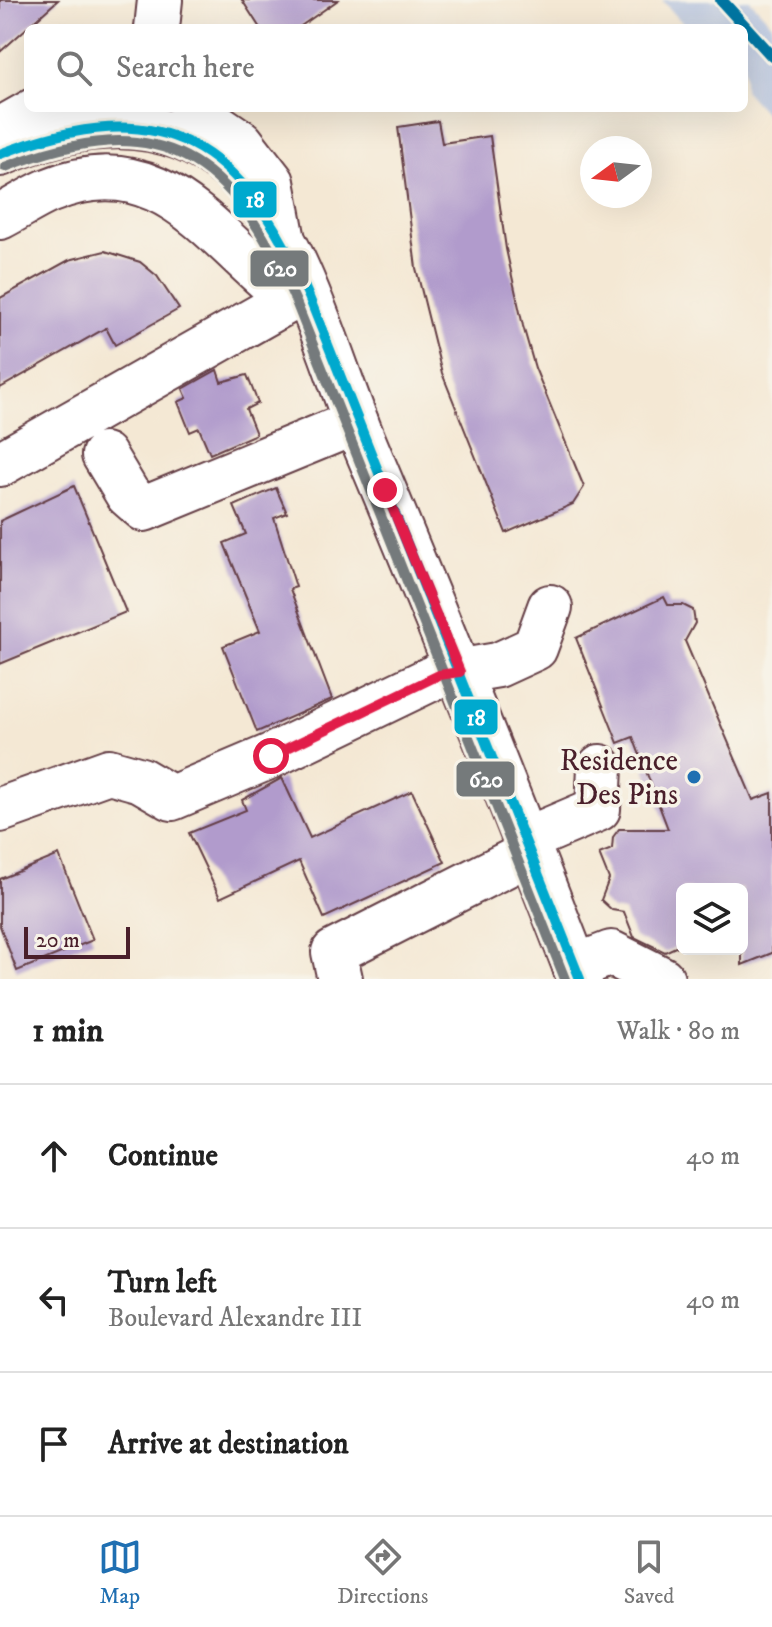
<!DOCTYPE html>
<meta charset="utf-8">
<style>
:root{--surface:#fff;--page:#f2f2f2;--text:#222;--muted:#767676;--line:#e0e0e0;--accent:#1f6fb2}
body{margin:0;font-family:"IM FELL DW Pica",serif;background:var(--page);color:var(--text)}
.controls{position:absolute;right:24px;bottom:24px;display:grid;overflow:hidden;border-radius:12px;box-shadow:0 8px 32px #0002}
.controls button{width:72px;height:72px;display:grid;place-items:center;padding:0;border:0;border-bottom:2px solid var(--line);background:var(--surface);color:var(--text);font:40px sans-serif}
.compass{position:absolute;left:580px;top:136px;width:72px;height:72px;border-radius:50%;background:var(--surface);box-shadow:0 8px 32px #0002;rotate:255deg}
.scale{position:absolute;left:24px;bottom:20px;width:106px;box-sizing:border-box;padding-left:8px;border:4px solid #4a1f2b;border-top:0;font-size:22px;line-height:28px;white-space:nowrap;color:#4a1f2b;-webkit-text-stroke:6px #f7f3e8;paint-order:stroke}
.stop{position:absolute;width:24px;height:24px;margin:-18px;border:6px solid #e11d48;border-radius:50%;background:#fff}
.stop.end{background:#e11d48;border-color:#fff;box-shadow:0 2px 8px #0008}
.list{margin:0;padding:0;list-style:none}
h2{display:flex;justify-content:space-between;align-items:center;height:104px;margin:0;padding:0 32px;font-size:34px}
h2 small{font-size:26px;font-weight:400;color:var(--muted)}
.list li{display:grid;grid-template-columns:52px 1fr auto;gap:24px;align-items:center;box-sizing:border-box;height:144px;padding:0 32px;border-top:2px solid var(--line)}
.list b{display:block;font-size:30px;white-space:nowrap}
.list p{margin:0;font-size:26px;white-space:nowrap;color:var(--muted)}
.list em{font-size:26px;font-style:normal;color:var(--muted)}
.icon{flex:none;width:44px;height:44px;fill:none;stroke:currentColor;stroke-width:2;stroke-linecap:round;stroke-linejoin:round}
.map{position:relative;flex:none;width:772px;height:979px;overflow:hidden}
.search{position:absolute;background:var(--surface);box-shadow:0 8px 32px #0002;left:24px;right:24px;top:24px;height:88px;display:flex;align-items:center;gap:20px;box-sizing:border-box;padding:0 28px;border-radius:12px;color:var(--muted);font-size:30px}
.sheet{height:536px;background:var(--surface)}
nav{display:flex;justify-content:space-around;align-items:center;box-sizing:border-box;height:112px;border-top:2px solid var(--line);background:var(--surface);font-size:22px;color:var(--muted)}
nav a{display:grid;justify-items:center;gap:4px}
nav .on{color:var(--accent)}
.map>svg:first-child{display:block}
.industrial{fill:#b8c5de}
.building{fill:#b19bcc}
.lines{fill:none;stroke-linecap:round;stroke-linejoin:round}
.minor-casing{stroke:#643d44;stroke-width:48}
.major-casing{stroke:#643d44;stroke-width:48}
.minor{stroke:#fff;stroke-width:44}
.major{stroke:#fff;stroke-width:44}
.bus-1-casing{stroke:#f7f3e8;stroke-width:16}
.bus-2-casing{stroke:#f7f3e8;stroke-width:16}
.bus-1{stroke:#00a9ce;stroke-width:10}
.bus-2{stroke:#757a7b;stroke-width:10}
.rail-1-casing{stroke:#f7f3e8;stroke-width:18}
.rail-1{stroke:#0075a1;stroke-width:12}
.route{stroke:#e11d48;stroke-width:10}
.poi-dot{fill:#1f6fb2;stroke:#f7f3e8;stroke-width:3}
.labels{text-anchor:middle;stroke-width:7;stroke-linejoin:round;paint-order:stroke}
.poi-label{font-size:30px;fill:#4a1f2b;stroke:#f7f3e8;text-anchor:end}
.line-badge{stroke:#f7f3e8;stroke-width:3}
.badge-label{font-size:22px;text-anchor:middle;font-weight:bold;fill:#fff}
</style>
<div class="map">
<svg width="772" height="979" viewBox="0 0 772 979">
<rect width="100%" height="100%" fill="#f7f3e8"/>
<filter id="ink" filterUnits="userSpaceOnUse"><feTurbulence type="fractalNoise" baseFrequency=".0125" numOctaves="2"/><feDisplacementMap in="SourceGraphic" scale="16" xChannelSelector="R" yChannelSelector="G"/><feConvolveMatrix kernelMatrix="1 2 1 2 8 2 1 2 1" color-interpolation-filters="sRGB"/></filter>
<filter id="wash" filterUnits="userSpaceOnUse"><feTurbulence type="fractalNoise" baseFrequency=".006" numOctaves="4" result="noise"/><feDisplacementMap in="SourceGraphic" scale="32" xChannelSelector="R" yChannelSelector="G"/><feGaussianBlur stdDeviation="1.8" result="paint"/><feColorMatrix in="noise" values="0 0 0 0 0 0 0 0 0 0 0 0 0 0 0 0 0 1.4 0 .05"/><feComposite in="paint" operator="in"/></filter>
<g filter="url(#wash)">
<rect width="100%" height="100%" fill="#f4e8d4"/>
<path class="industrial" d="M662,0H750L772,24V121L744,90V28H687Z"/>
<g id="blocks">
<path class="building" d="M0,0H58L0,52Z
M242,0H338L298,28H260Z
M438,121L442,143L490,136L506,249L523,326L535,368L584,487L573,504L506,533L442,373L416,268L398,127Z
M105,251L140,262L157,276L179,309L115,345L106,328L0,388V298L69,260Z
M217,370L221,382L247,375L258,403L246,409L256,434L210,454L199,428L190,432L178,402L187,398L183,389Z
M74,486L126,612L0,664V521Z
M276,488L287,513L274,518L296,587L290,589L332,699L257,732L223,646L260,631L224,543L246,534L234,506Z
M664,597L668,605H683L693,610L695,623L685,641L753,800L772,793V953L742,965V889H682V944L665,952L634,937L624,912L612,910L601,900L609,879L599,854L612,849L613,837L619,829H668L633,737L618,743L576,638Z
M282,778L310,838L412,791L445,862L324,918L299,861L220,898L189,833L246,810L242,800Z
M59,855L93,940L17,971L0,926V879Z"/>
</g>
</g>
<g filter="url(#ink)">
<use href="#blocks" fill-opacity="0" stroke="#643d44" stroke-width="2"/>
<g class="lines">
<g class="minor-casing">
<path id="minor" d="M157,28L160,0
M191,108L241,142L272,182L282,235
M0,130L39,108
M0,217C16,209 32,198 48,191C163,143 213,241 291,299L305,292
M104,455L128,495L144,509L356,422
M0,464L291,299
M0,810L109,771L141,780L172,798L271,756L439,675L498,665L535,648L550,607
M525,840L598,809L600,767
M575,967L611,953L662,979
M340,979L334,952L531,852"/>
</g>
<g class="major-casing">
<path id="major" d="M0,154C76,121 165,108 232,170C297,230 329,358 363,440C438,619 510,798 580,979"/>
</g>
<use href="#minor" class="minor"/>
<use href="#major" class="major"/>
<g class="bus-1-casing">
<path id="bus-1" d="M0,154C165,90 242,143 309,297L580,979"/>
</g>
<g class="bus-2-casing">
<path id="bus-2" d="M5,167C163,105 232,156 296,302L565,979"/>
</g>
<use href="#bus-1" class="bus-1"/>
<use href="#bus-2" class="bus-2"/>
<g class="rail-1-casing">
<path id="rail-1" d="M721,0L772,56"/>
</g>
<use href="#rail-1" class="rail-1"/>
</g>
</g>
<g class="lines" filter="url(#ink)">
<path class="route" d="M271,756L439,675L460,672L385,490"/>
</g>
<circle class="poi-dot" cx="694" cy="777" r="8"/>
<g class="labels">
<g class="poi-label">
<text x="678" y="770">Residence<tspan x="678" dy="34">Des Pins</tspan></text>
</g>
</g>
<g class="line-badge">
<rect x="232" y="180" width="46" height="39" rx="8" fill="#00a9ce"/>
<rect x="249" y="249" width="61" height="39" rx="8" fill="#757a7b"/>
<rect x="453" y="698" width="46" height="38" rx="8" fill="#00a9ce"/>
<rect x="455" y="760" width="61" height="38" rx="8" fill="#757a7b"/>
</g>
<g class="badge-label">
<text x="255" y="207">18</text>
<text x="280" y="276">620</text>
<text x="476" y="725">18</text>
<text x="486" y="787">620</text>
</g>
</svg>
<div class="controls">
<button><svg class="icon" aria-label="layers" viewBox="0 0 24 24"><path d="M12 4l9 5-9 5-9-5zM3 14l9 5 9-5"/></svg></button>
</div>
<svg class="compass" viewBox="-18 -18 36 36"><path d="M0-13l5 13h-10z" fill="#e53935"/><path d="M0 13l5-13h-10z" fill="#767676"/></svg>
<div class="scale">20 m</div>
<div class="stop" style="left:271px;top:756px"></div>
<div class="stop end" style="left:385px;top:490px"></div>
<div class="search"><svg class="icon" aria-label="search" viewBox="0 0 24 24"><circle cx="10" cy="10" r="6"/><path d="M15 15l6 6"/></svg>Search here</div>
</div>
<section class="sheet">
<h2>1 min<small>Walk · 80 m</small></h2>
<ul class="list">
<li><svg class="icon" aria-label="ahead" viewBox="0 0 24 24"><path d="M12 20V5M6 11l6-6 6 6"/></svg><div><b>Continue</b></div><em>40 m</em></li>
<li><svg class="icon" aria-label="left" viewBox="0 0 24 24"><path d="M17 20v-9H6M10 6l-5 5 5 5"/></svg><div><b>Turn left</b><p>Boulevard Alexandre III</p></div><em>40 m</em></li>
<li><svg class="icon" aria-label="arrive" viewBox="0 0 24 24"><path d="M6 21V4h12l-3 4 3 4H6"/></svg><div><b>Arrive at destination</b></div></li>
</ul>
</section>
<nav>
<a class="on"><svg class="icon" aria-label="map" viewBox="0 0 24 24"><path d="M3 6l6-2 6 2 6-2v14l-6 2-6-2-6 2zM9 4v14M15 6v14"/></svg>Map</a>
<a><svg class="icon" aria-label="directions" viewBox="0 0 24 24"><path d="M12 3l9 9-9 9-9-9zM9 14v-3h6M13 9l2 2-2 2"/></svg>Directions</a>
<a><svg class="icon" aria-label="saved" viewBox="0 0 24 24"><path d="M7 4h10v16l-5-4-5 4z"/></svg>Saved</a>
</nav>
